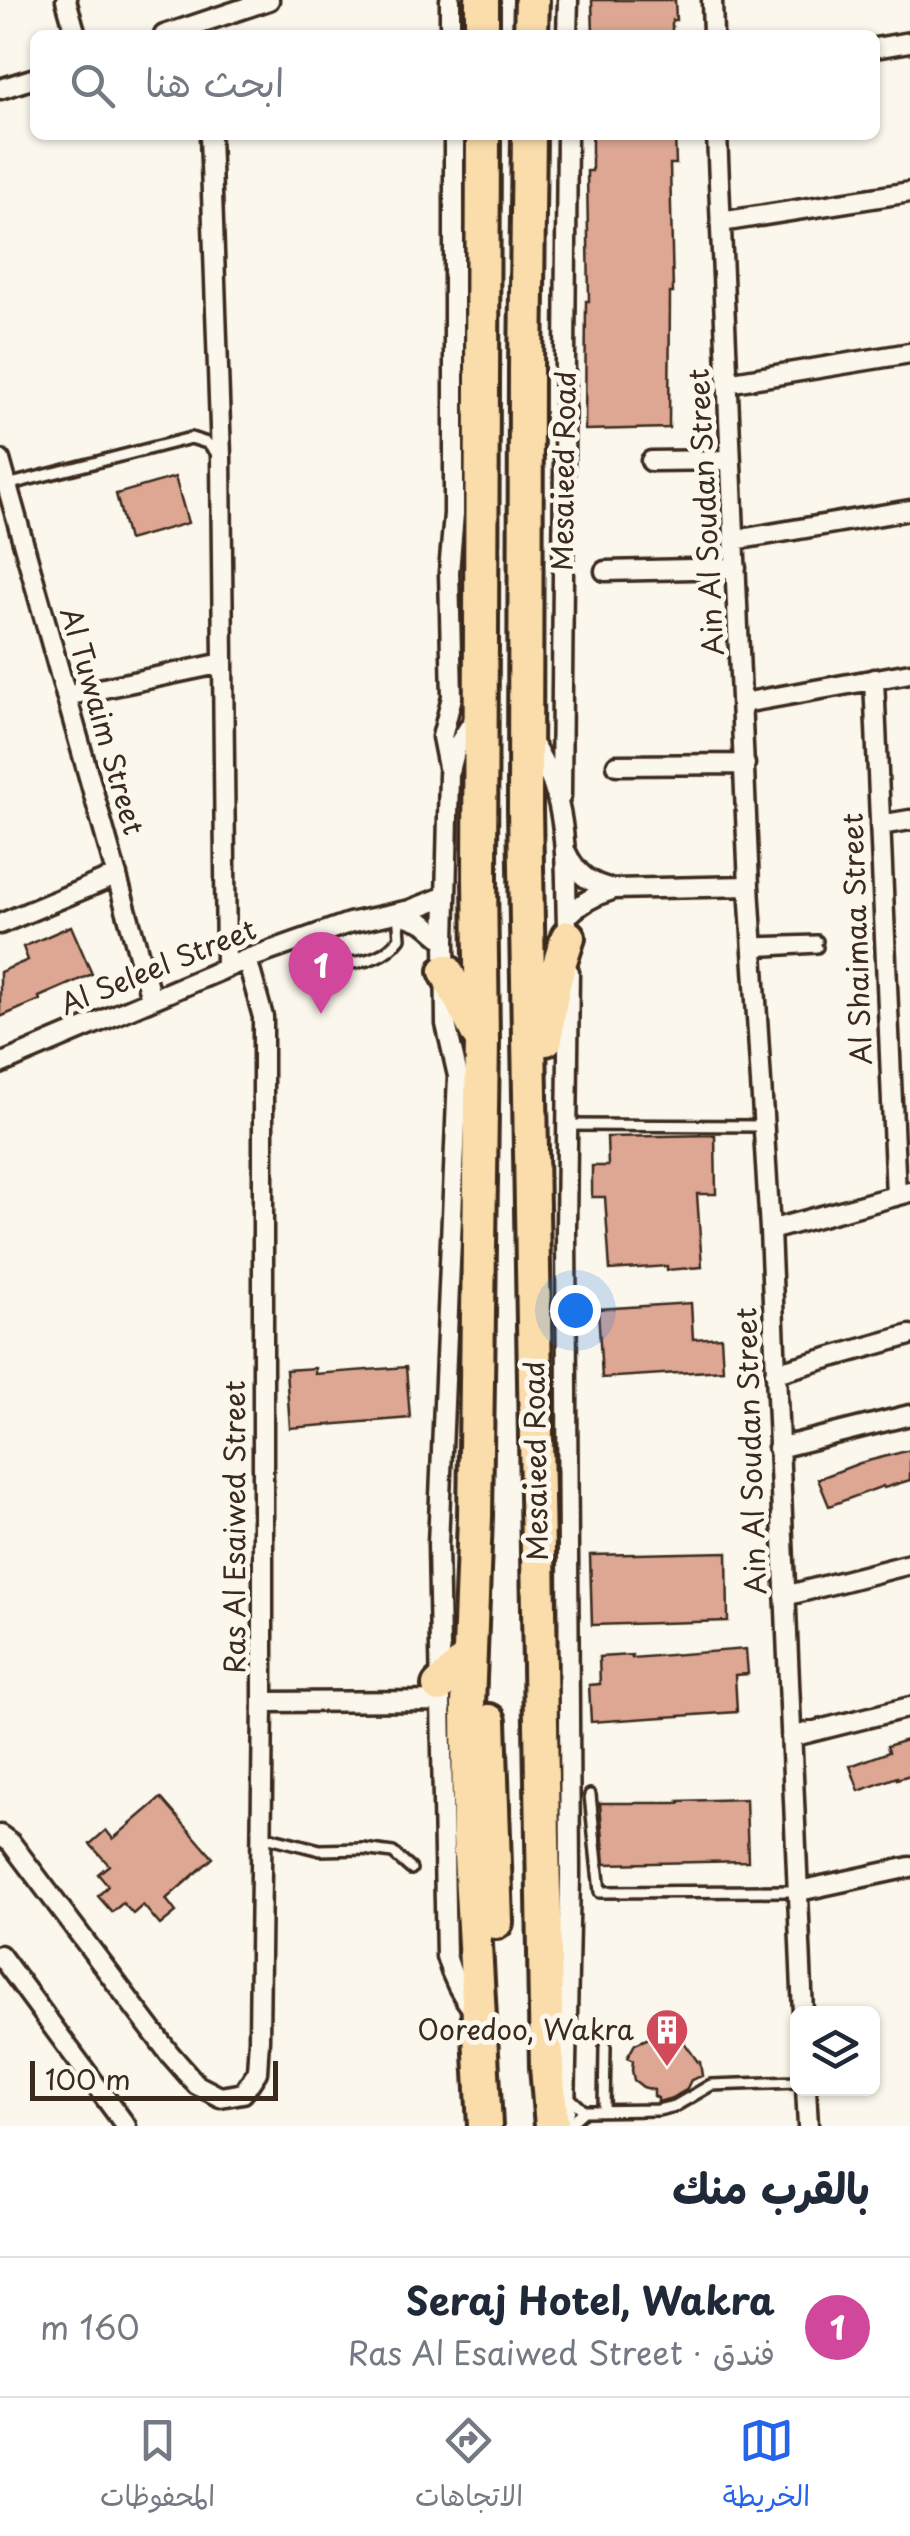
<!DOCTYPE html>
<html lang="ar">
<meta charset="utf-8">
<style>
:root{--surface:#fff;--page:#f2f2f3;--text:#1f2937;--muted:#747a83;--line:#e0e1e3;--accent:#2563eb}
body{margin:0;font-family:"Playpen Sans","Playpen Sans Arabic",sans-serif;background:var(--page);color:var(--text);direction:rtl}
.controls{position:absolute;right:30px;bottom:30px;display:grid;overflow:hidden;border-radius:15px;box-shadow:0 2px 8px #0004}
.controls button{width:90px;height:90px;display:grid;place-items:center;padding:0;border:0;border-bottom:2px solid var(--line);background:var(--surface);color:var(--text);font:50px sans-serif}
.scale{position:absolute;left:30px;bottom:25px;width:248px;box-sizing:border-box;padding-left:10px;border:5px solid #3b2a1e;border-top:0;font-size:28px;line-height:35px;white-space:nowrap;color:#3b2a1e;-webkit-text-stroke:8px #fbf7ec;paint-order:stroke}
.you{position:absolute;left:575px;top:1310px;width:35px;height:35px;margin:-25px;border:8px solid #fff;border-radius:50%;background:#1a73e8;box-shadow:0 0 0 15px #1a73e833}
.badge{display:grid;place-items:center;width:65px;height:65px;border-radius:50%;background:var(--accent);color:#fff;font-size:32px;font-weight:700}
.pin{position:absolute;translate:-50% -82px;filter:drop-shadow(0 2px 5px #0008)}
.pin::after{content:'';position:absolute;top:52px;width:35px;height:30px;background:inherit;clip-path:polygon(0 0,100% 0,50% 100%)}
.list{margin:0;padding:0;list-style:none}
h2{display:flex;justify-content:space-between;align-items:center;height:130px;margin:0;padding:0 40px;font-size:42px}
h2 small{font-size:32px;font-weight:400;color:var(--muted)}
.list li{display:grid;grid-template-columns:65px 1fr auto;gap:30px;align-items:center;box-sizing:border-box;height:140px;padding:0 40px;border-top:2px solid var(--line)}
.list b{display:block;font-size:38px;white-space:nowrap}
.list p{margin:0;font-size:32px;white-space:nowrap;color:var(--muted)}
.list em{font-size:32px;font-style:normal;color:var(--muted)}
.icon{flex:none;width:55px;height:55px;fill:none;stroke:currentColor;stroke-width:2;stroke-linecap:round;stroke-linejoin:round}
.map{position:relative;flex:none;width:910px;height:2126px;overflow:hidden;direction:ltr}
.search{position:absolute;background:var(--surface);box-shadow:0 2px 8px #0004;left:30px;right:30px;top:30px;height:110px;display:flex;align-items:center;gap:25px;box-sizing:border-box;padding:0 35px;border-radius:15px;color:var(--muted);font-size:38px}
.sheet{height:270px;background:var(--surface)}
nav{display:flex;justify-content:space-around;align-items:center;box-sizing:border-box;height:140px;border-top:2px solid var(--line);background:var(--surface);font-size:28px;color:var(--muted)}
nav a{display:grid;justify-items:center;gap:5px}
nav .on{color:var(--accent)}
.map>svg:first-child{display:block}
.building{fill:#dda794;stroke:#3b2a1e;stroke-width:2.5}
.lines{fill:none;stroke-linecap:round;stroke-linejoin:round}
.lane-casing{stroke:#3b2a1e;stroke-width:16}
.street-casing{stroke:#3b2a1e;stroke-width:25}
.highway-casing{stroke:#3b2a1e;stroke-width:40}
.lane{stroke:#fbf7ec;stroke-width:9}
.street{stroke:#fbf7ec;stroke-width:18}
.highway{stroke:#faddab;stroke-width:32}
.labels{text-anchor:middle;stroke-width:10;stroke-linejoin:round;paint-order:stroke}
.street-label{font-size:28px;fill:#3b2a1e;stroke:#fbf7ec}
.poi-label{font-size:28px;fill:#3b2a1e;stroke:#fbf7ec;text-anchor:end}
</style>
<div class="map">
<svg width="910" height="2126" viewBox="0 0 910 2126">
<rect width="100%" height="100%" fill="#fbf7ec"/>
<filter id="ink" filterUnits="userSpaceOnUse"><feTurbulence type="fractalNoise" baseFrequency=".01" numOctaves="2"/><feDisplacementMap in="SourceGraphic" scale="20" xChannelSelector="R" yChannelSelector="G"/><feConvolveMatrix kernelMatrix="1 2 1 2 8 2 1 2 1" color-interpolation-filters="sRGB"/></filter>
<g filter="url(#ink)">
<path class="building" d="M592,0H675L676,20H672V35H593Z
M592,135H675L676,164H670L673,293H670L669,428L585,430L586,301H589L587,171H592Z
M175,477L188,523L128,540L116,494Z
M71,926L92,974L39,997L40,1000L0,1017V972L28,960L23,947Z
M715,1135L716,1194H697L702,1267L667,1270V1266L610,1270L605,1197H592V1166H608L607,1137Z
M691,1303L693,1339L721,1337L723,1370L602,1378L598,1309Z
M406,1367L410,1418L290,1428L286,1370L315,1368V1374Z
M910,1450V1480L884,1488L883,1486L829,1506L818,1479L860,1463Z
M727,1552L728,1621L592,1625L590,1555Z
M746,1649L748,1674L735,1675L737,1712L591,1722L589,1685L600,1684L599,1657L632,1655V1658Z
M910,1739V1775L897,1779V1777L859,1791L850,1766L889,1752L887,1746Z
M161,1798L213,1858L166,1899L176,1912L160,1925L143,1905L133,1914L123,1903L112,1912L98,1896L108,1886L98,1874L109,1865L90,1844L106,1830L113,1839Z
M746,1799L748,1861L605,1864L600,1803H680L679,1801Z
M658,2034L675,2036L683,2041L698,2062H700L702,2076L691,2080L686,2090L672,2098L658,2102V2098L654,2096V2090L643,2087L634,2080L632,2070L633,2061L627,2058L635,2044Z"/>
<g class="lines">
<g class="lane-casing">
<path id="lane" d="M7,485L191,438L207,443L218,454
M301,939L315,962C345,966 381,964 400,938L398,912
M752,943L817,941
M752,951L817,947
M568,1125L762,1126
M590,1795L600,1892L799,1891
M261,1835L320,1850L363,1849L393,1853L411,1869
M569,2097L584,2111L658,2110L675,2106L711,2085L798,2082
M604,2110L605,2047
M567,2126L584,2111"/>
</g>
<g class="street-casing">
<path id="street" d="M66,0L76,35
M712,0L713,35
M164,35L269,0
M450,35V0
M567,35L568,0
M875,48L910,42
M0,89L35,78
M210,135L221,456L226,967
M717,135L749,886L770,1230L803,2014
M721,222L910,192
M727,383L910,353
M0,460L151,998
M651,461L730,460
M735,540L910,510
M605,571L736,568
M874,679L896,1196
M66,696L223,663
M743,703L910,673
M529,740C575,798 563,876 568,946
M617,765L745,764
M448,767L442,737L452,697L449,572L454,514V135
M561,796L567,135
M880,825L910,820
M566,852C576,874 590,884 613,889L749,886
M399,913L424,923L445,941
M567,916C581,903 594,895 612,890
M0,924L117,875
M0,1064L247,959L349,923L410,910L446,896
M770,1230L910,1192
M775,1373L910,1335
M778,1448L910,1415
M785,1596L910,1564
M263,1702L439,1701
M791,1737L910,1707
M0,1835L11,1843L169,2053L197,2085L220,2097L243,2093L257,2072L259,2039L263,1702V1017L247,959
M799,1891L910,1867
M0,1955L126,2126
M474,2011C460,1994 452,1977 446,1956L438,1544L458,1076L446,1024L445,941L449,775L456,748L475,718
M806,2088L808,2126
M565,2111L570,1876L566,1228L569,972"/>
</g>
<g class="highway-casing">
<path id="highway" d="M482,0V35
M531,35L532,0
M483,135L480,878L482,1041L475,1517L468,1705L469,1836L485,2126
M529,135L526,369L525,809L547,2067L552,2126
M446,971L478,1034
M546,1039C548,1003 556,971 568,937
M439,1686L469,1657
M489,1721L496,1922"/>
</g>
<use href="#lane" class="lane"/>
<use href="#street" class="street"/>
<use href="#highway" class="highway"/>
</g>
</g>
<defs>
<g id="building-pin" transform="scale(2.25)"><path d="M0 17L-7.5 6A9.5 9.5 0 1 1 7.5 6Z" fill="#d1495b" stroke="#fbf7ec"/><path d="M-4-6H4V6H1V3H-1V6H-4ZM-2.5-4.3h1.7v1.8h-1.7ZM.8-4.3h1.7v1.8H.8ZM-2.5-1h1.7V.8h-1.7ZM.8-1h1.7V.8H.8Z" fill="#fff"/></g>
</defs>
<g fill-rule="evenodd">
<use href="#building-pin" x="667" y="2030"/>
</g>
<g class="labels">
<g class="street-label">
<text transform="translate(564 471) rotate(-89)" y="10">Mesaieed Road</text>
<text transform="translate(706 512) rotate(-93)" y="10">Ain Al Soudan Street</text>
<text transform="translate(102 721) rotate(74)" y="10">Al Tuwaim Street</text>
<text transform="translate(857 939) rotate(-92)" y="10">Al Shaimaa Street</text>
<text transform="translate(158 967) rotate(-22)" y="10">Al Seleel Street</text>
<text transform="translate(751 1451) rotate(-92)" y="10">Ain Al Soudan Street</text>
<text transform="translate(536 1461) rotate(-91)" y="10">Mesaieed Road</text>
<text transform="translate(235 1527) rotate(-90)" y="10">Ras Al Esaiwed Street</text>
</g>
<g class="poi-label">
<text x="634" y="2040">Ooredoo, Wakra</text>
</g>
</g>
</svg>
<div class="controls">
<button><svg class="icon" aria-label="layers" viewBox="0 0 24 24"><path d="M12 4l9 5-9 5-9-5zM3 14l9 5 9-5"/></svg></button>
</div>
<div class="scale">100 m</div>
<div class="you"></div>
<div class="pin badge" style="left:321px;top:1014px;background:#d1479c">1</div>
<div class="search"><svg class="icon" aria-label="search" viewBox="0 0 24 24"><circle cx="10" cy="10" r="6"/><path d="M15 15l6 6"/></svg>ابحث هنا</div>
</div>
<section class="sheet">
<h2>بالقرب منك<small></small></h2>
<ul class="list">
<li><span class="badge" style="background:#d1479c">1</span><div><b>Seraj Hotel, Wakra</b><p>فندق · Ras Al Esaiwed Street</p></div><em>160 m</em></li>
</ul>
</section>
<nav>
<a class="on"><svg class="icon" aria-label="map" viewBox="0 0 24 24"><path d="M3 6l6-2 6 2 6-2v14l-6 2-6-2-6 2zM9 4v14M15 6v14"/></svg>الخريطة</a>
<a><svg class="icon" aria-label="directions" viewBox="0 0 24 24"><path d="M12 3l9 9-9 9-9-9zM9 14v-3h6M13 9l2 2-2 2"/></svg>الاتجاهات</a>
<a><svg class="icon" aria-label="saved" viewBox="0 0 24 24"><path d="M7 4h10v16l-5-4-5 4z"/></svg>المحفوظات</a>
</nav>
